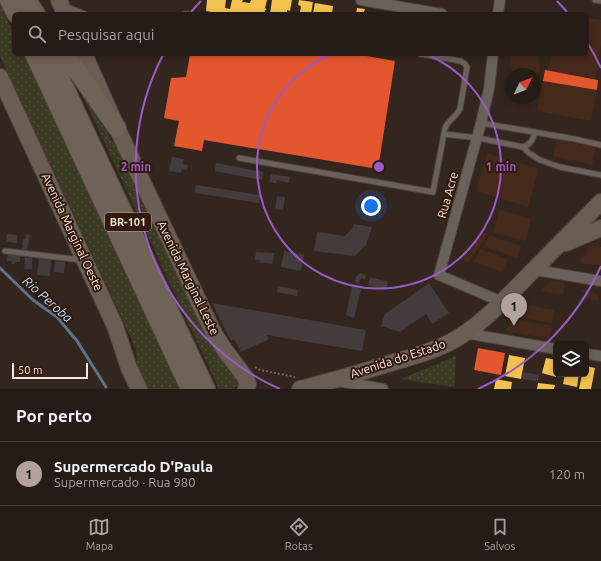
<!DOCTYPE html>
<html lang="pt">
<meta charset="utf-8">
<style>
:root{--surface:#261c17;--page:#2e2520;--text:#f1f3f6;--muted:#a4a1a1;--line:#423a36;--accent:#b2a29b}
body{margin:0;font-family:Ubuntu,sans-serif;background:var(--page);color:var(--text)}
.controls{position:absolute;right:12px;bottom:12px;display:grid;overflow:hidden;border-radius:6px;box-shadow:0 2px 6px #0003}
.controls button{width:36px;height:36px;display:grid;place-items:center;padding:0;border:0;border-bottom:1px solid var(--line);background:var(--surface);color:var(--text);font:20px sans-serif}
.compass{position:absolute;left:505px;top:68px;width:36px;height:36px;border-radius:50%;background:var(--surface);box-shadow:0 2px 6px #0003;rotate:47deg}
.scale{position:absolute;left:12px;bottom:10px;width:76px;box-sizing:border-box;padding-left:4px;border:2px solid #f7e5de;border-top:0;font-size:11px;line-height:14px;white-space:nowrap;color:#f7e5de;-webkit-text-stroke:3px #31190d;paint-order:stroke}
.you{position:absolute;left:371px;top:206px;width:14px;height:14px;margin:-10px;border:3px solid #fff;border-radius:50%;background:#1a73e8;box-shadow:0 0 0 6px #1a73e833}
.badge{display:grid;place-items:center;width:26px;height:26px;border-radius:50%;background:var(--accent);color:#111;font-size:13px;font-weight:700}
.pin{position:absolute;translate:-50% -33px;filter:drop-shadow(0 1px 2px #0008)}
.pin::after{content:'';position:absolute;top:21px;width:14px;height:12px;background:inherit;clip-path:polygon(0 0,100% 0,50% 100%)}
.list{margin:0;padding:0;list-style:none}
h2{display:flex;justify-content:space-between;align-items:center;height:52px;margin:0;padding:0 16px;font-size:17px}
h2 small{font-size:13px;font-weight:400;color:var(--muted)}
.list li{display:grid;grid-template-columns:26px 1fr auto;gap:12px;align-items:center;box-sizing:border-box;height:64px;padding:0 16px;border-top:1px solid var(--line)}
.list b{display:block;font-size:15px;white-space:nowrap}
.list p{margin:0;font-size:13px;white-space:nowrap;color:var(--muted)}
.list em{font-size:13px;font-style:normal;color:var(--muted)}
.icon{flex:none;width:22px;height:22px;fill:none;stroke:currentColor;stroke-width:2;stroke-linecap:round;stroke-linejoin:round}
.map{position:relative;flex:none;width:601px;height:389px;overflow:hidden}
.search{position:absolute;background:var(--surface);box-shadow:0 2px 6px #0003;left:12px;right:12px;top:12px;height:44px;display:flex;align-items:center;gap:10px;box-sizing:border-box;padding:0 14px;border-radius:6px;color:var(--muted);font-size:15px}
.sheet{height:116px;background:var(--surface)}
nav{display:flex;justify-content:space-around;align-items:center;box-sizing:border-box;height:56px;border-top:1px solid var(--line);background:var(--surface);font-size:11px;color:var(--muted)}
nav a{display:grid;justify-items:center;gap:2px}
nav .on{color:var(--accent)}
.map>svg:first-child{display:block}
.built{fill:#45291b}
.green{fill:url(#green-dots)}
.homes{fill:#f2c14e}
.shops{fill:#e4572e}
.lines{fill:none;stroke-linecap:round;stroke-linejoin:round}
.stream{stroke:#5d7288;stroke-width:3}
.building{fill:#443c3c}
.lane-casing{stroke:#4e423d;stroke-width:7}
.street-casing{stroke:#4e423d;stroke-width:12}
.primary-casing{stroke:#4e423d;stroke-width:18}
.highway-casing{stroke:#4e423d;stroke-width:20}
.path{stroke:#6e645f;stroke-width:2;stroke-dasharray:2 2;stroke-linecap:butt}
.lane{stroke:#6b615b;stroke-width:5}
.street{stroke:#6b615b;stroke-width:10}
.primary{stroke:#6a5d54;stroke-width:16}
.highway{stroke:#6f6256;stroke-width:18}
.ring{fill:none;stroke:#9a5ac7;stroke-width:2}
.labels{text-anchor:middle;stroke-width:4;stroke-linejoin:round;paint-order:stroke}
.shield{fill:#31190d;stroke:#bca89f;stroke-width:1}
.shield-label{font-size:11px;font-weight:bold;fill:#f7e5de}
.street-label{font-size:12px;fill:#f7e5de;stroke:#31190d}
.water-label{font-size:13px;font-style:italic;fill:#b4d9fc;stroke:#31190d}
.centre{fill:#9a5ac7;stroke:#31190d;stroke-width:2}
.ring-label{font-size:12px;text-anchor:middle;font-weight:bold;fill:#9a5ac7;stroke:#31190d;stroke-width:4;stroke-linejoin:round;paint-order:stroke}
</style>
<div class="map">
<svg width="601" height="389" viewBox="0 0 601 389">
<defs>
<pattern id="green-dots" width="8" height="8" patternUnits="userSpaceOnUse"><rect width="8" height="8" fill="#3a3b22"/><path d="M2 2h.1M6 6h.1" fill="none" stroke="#4e4e37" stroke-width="1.8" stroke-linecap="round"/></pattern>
</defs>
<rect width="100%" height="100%" fill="#33261f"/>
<path class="built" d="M587,17L601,20V44L595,79L548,71L551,54H587Z
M510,54H538L540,74H512Z
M543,81L597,90L591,121L537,111Z
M557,139L596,148L592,165L553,156Z
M487,153L539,169L528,207L476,191Z
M499,210L531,218L526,241L493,232Z
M480,232L488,234L469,262L461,259Z
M489,235L521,246L517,258L485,247Z
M588,245L601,247V266L581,263L582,255L586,256Z
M480,249L508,259L502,272L474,262Z
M550,281L565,283L563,295L541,291Z
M582,290L593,292V293L599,294L598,301L584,299L585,292H582Z
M527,305L554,310L552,323L516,317Z
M513,319L552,326L549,339L505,331Z"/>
<path class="green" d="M0,4L14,34V54H24L182,389H146L138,373L136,349L0,56Z
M75,79L128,167L239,375L238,386L232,389H219Z
M456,356L454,387L401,379Z"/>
<path class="homes" d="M207,0H226L225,8L230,9L232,0H243L242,2L250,3L251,0H267L265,8L266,9V10H265L264,14H248V13L241,12V14H223L206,11Z
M272,0H292L290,11L287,10V14H270Z
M299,0L313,2L311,14L300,12L301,6L298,5Z
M315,3L333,6L332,14L313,13Z
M357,8L365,9L364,12L371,13V14H356Z
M509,355L525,358L521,379L505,376Z
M546,358L556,360V377L542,373Z
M586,366L595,368L591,389H579L582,374H586Z
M565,374H579L577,387L563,384Z
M496,379L512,382L511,389H494Z
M538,383L555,385L554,389H537Z"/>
<path class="shops" d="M190,54H355L395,61L378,169L204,140L202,151L174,146L179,121L164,118L171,78L186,77Z
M545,70L598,80L597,90L543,81Z
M478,348L505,353L501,375L474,370Z"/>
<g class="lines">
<path class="stream" d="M0,268L33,300L57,317L77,341L106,387"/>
</g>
<path class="building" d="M172,157L184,159L183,164L188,165L187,170L182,169L181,173L169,171Z
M216,163L263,172L262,180L215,171Z
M271,174L290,177L289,183L277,180L276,183L269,182Z
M196,185L260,195L259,203L195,193Z
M277,196L285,197L283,210L275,209Z
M354,224L372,227L366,245L355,256L314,251L317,232L345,236L353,227Z
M7,234L17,235V243L6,242Z
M26,234L30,235L27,250L22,249L23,245H22L23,239H25Z
M284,251L304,255L301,271L281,267Z
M256,252L274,253L273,264L259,262L260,260H255Z
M8,255L20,256V262H15V264H11V261H7Z
M25,258H32V269H24Z
M39,259L51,260L50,276L37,275Z
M55,261L65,262L64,273L54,272Z
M360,273L366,275L365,279L361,278L359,283L355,282L356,277Z
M370,277L388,282L385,290L368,285Z
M429,283L449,313L432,324L426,314L400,332L381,326L385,314Z
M278,286L298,290L297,296L277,292Z
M352,286L361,289L354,318L346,315Z
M212,303L366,330L362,351L267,335L269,339L241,352L234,339L231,341Z
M524,372L539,375L538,381L522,379Z"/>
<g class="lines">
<g class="lane-casing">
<path id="lane" d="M595,0L601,1
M67,7L85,14
M185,14H189
M481,123L575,139L601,145
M444,134L478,138L523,147L529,153L540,160L560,167L601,175
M523,147C531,144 533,140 535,132
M239,158L433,192L445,128C449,119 456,117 460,109L467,67L465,64L461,61L420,54
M5,251L82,260"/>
</g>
<g class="street-casing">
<path id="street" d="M361,0L442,14
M498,14L500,0
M493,54L489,89L481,123L439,275L502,302
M535,270L601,281
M465,333L556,349
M586,354L601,356
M338,381L383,389"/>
</g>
<g class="primary-casing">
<path id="primary" d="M59,0L65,14
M84,54L117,128L207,319L215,335L224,349L245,377L248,384L246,389
M0,77L115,326L129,368L139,389
M566,243L601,228
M300,389C331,381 363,372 394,362C415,356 437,350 456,339C473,329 488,316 502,302L601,202"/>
</g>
<g class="highway-casing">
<path id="highway" d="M9,0L16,14
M27,0L36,14
M34,54L190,389
M49,54L206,389
M65,54L117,128"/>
</g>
<path class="path" d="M255,367L260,370L295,377"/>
<use href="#lane" class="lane"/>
<use href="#street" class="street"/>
<use href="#primary" class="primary"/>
<use href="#highway" class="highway"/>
</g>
<g class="ring">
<path d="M426 54A122 122 0 1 1 332 54"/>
<path d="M601 266A243 243 0 0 1 478 389M280 389A243 243 0 0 1 163 55M191 12A243 243 0 0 1 201 1M557 1A243 243 0 0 1 567 12M587 42A243 243 0 0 1 601 68"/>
</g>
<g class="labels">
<rect class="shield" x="105" y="213" width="46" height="18" rx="3"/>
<g class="shield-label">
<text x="128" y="226">BR-101</text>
</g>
<g class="street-label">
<text transform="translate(448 195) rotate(-74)" y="4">Rua Acre</text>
<text transform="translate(72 232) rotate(65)" y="4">Avenida Marginal Oeste</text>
<text transform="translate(188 278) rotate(64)" y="4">Avenida Marginal Leste</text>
<text transform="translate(398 359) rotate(-18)" y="4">Avenida do Estado</text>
</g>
<g class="water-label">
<text transform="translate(48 299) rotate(42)" y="5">Rio Peroba</text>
</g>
</g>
<circle cx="379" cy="167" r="6" class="centre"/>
<g class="ring-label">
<text x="501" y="171">1 min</text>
<text x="136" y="171">2 min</text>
</g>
</svg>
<div class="controls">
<button><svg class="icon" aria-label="layers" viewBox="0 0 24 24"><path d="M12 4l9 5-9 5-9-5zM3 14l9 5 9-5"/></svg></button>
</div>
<svg class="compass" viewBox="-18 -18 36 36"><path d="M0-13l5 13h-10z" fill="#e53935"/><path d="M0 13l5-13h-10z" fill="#a4a1a1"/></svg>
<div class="scale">50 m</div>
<div class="you"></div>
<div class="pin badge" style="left:514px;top:326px">1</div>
<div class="search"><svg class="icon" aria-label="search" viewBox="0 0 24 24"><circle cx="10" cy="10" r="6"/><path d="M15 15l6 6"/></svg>Pesquisar aqui</div>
</div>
<section class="sheet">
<h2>Por perto<small></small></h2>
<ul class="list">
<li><span class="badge">1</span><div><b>Supermercado D'Paula</b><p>Supermercado · Rua 980</p></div><em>120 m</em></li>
</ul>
</section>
<nav>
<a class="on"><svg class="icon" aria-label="map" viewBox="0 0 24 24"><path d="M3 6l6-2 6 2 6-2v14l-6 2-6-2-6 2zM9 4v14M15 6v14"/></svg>Mapa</a>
<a><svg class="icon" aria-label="directions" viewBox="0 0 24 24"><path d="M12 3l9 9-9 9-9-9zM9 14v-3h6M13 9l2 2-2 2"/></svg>Rotas</a>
<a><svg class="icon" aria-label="saved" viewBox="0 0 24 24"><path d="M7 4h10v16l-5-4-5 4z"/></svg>Salvos</a>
</nav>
